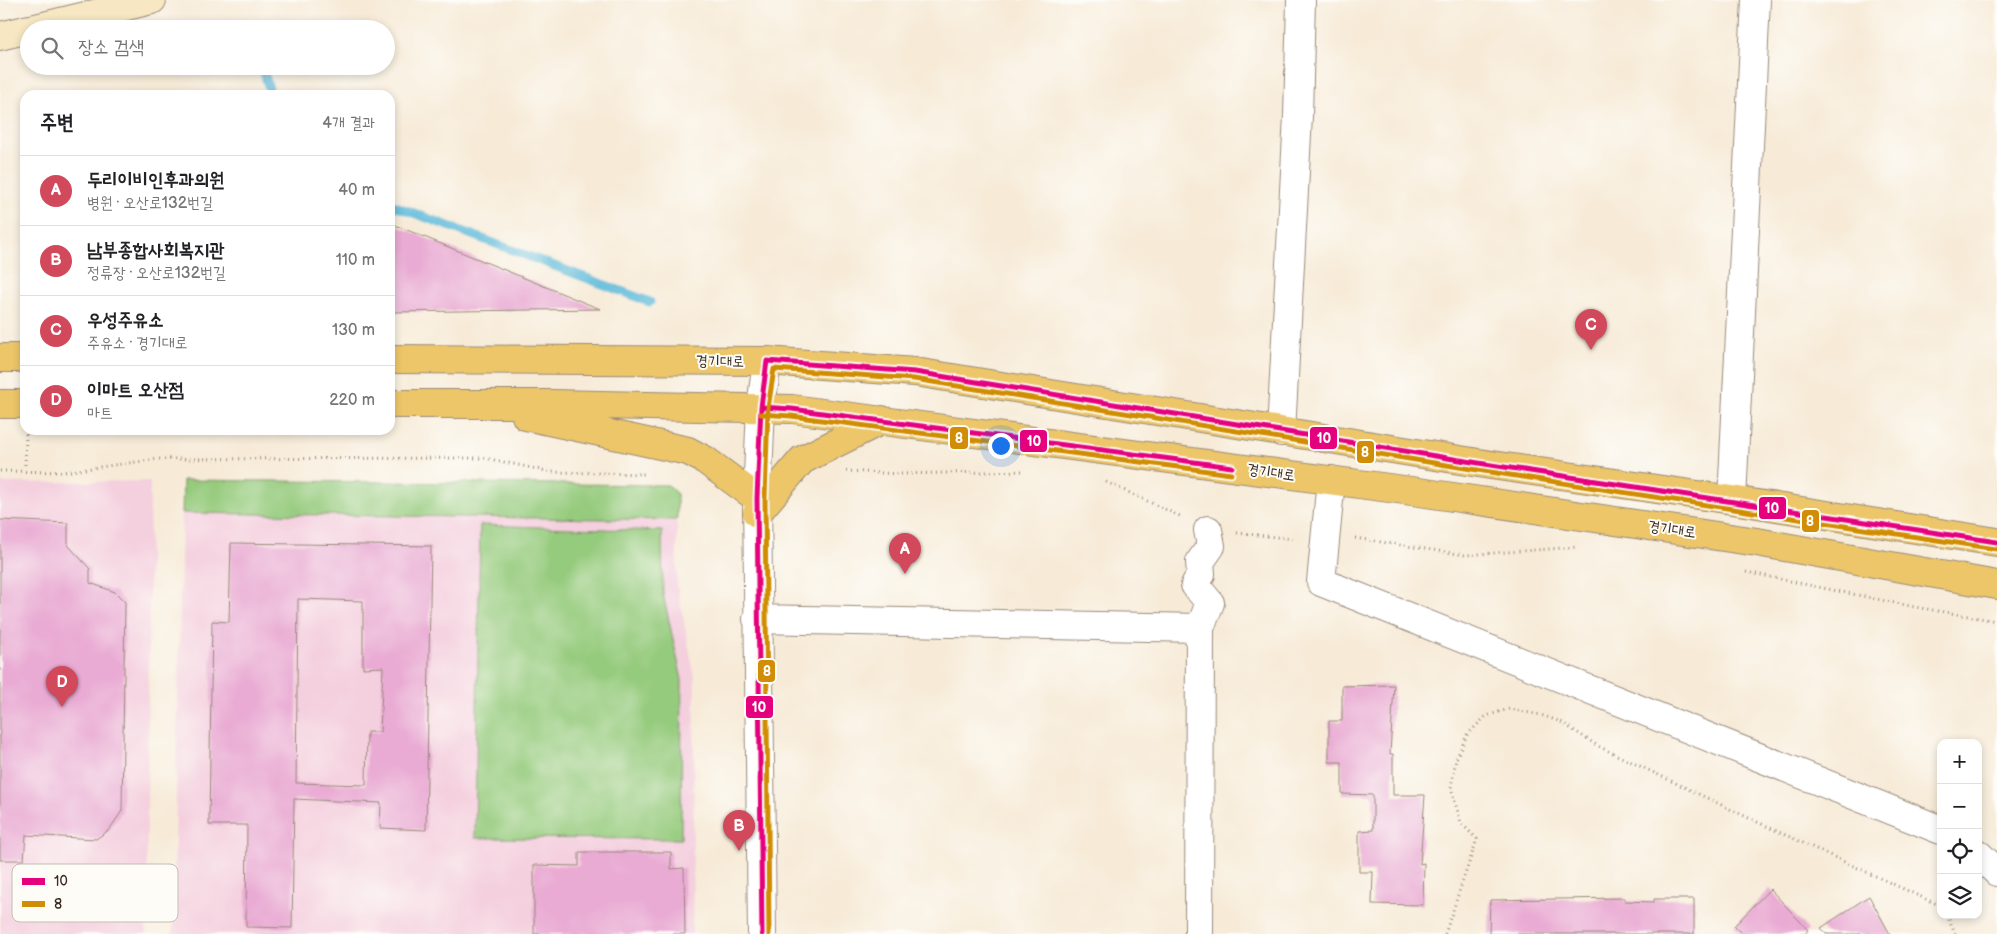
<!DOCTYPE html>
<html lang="ko">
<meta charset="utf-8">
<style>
:root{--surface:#fff;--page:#f6f6f6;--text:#202124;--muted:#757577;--line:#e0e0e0;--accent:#d1495b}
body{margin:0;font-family:"Balsamiq Sans","Poor Story",sans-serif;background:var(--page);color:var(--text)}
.controls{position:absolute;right:15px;bottom:15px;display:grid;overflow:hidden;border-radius:10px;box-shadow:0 2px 8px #0003}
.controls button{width:45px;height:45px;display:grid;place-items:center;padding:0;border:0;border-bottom:1px solid var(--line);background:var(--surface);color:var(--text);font:25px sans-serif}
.you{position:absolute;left:1000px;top:445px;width:18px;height:18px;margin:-12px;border:4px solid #fff;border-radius:50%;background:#1a73e8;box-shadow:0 0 0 8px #1a73e833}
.badge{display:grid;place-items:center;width:32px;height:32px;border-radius:50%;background:var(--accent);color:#fff;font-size:16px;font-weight:700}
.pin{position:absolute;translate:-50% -41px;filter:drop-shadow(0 1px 2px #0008)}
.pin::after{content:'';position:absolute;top:26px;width:18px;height:15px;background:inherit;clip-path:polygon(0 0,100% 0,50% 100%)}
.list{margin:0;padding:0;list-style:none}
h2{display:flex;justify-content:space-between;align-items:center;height:65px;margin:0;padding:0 20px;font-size:21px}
h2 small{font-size:16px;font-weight:400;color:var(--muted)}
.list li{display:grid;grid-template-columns:32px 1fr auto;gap:15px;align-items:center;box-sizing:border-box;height:70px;padding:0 20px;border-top:1px solid var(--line)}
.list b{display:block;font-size:19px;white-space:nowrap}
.list p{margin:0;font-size:16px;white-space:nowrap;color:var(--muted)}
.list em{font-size:16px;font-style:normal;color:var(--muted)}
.icon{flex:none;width:28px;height:28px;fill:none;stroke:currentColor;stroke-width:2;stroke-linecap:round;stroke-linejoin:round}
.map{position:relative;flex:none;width:1997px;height:934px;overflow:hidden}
.search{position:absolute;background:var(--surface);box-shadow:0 2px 8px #0003;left:20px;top:20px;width:375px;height:55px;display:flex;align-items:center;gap:12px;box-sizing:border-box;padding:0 18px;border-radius:28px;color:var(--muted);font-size:19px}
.panel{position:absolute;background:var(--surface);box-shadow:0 2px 8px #0003;left:20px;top:90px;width:375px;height:345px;border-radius:15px}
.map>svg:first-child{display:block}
.built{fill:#f4cfde}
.green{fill:#95cb7d;stroke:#687a4e}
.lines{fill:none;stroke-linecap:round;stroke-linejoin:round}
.stream{stroke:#5bb9d9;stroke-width:9}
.building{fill:#e9aad3;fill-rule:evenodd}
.street-casing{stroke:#998a7b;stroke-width:30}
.secondary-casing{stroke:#998a7b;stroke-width:30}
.primary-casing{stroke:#998a7b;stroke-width:30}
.path{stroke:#998a7b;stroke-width:3;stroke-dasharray:1 4;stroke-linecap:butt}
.street{stroke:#fff;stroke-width:28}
.secondary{stroke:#f7e8c3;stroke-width:28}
.primary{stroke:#ecc669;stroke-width:28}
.bus-1-casing{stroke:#fdfcf7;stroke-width:9}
.bus-2-casing{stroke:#fdfcf7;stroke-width:9}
.bus-1{stroke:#e5007d;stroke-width:5}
.bus-2{stroke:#d18d06;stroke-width:5}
.labels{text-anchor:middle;stroke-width:4;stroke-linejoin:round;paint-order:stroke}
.street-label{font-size:15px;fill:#3b2a1e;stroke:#fdfcf7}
.key{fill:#fdfcf7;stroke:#c3bdb6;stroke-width:1}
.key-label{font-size:14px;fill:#3b2a1e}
.line-badge{stroke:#fdfcf7;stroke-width:2}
.badge-label{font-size:14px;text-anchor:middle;font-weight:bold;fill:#fff}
</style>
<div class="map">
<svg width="1997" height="934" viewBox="0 0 1997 934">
<rect width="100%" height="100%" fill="#fdfcf7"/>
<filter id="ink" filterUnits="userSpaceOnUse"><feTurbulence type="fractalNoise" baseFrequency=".02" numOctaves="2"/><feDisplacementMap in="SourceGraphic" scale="10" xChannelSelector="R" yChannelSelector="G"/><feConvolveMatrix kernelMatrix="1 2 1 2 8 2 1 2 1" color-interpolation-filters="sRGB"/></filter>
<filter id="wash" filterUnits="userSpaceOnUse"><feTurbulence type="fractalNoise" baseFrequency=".0096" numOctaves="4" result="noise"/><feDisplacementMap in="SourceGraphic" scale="20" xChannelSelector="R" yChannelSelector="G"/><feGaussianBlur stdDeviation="1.12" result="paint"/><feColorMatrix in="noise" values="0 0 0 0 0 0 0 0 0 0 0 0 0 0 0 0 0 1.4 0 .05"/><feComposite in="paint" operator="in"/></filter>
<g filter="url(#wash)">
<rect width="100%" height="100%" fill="#f7ebd8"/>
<path class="built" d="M150,481L146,934H0V483Z
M182,513L677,520V586L695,678L692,934H173Z"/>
<path class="green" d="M183,480L668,485L677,494V520L182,513Z
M480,525L662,531L663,594L682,680L681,839L475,838Z"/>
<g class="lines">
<path class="stream" d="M262,66L271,95
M390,204L650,302"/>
</g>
<g id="blocks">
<path class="building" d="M390,223L600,309L390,312Z
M0,520L68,523V545L90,569V583L115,592L125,602L122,811L109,830L96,839L26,835L24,860H0Z
M231,543L431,546L426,830L380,828L381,803L294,799L292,928L246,927L247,825H209L212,621L229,622ZM298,599L363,601V668L383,667L380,732H367L366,785L296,783Z
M1394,685L1390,754H1393V795H1425L1420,864L1424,863L1423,905L1372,904L1373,872H1359V831L1373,830V795L1342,794V762H1329V721H1342V686Z
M579,852H671V869L684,868L685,934H534V865L579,866Z
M1770,889L1808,930L1805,934H1742L1734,926Z
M1869,896L1890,934H1826L1821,928Z
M1625,898V901L1654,902V899H1694V934H1489L1490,900Z"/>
</g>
</g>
<g filter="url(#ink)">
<use href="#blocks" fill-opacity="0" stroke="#998a7b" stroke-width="1"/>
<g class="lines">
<g class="street-casing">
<path id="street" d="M1281,432L1298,116L1301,0
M1331,480L1321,582L1941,830
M1732,500L1756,0
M757,619L1200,628L1199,934
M1200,628L1210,603L1195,585L1201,574L1200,562L1211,546L1208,530
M1978,854L1997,872
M762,934L757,498L761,407L767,361"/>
</g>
<g class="secondary-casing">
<path id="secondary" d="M31,29L152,0
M0,36L29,29"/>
</g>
<g class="primary-casing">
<path id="primary" d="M0,358H25
M390,359L767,361L915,372L1491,465L1732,500L1997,542
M0,404H25
M390,404H551L792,409L1419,492L1757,542L1997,585
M526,416L688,451L705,460L757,498
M757,513L802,460L882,420"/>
</g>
<path class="path" d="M25,465L26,433
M0,471L63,472L158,459L485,458L551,472L647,474
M846,471L901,474L1025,471
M1106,482L1182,517
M1237,533L1296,539
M1355,538L1465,555L1577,547
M1746,572L1915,607L1997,621
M1947,915L1955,934
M1445,934L1477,839L1461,823L1451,788L1456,759L1467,735L1486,716L1509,709L1541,715L1561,722L1598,746L1755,821L1941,906"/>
<use href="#street" class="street"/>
<use href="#secondary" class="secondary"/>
<use href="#primary" class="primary"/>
<g class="bus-1-casing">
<path id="bus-1" d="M761,407L792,409L1232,467
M762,934L757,498L761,407L767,361L915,372L1491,465L1997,542"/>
</g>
<g class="bus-2-casing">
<path id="bus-2" d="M761,414L791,416L1231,474
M769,934L765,498L768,408L774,369L914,379L1490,472L1996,549"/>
</g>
<use href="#bus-1" class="bus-1"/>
<use href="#bus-2" class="bus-2"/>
</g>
</g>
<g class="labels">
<g class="street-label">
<text transform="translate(720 361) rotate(1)" y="5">경기대로</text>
<text transform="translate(1271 472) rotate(8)" y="5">경기대로</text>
<text transform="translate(1672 529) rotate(8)" y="5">경기대로</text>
</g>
</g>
<rect x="12" y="864" width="166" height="58" rx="8" class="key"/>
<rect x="22" y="878" width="23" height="7" fill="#e5007d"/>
<rect x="22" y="901" width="23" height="6" fill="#d18d06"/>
<g class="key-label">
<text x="54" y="886">10</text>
<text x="54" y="909">8</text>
</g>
<g class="line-badge">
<rect x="1309" y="426" width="29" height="24" rx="5" fill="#e5007d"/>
<rect x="949" y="426" width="20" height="24" rx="5" fill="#d18d06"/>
<rect x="1019" y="429" width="29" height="24" rx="5" fill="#e5007d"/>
<rect x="1356" y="440" width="19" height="24" rx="5" fill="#d18d06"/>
<rect x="1758" y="496" width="29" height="24" rx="5" fill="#e5007d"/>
<rect x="1801" y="509" width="19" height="24" rx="5" fill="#d18d06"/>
<rect x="757" y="659" width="19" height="24" rx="5" fill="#d18d06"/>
<rect x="745" y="695" width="29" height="24" rx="5" fill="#e5007d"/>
</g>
<g class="badge-label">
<text x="1324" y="443">10</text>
<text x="959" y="443">8</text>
<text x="1034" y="446">10</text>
<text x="1365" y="457">8</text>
<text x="1772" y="513">10</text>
<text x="1810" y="526">8</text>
<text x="767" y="676">8</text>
<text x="759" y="712">10</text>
</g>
</svg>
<div class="controls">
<button>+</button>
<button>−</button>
<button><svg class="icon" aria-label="locate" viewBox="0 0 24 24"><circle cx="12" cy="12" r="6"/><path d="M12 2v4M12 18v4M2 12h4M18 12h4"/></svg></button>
<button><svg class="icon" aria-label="layers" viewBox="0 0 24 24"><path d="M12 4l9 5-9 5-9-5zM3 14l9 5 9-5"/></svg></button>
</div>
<div class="you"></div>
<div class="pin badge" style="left:905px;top:574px">A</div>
<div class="pin badge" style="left:739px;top:851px">B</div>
<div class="pin badge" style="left:1591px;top:350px">C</div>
<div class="pin badge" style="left:62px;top:707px">D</div>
<div class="search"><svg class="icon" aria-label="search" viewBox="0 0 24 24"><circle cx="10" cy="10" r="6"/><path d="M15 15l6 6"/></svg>장소 검색</div>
<section class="panel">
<h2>주변<small>4개 결과</small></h2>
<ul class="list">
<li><span class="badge">A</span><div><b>두리이비인후과의원</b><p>병원 · 오산로132번길</p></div><em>40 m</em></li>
<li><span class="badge">B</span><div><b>남부종합사회복지관</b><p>정류장 · 오산로132번길</p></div><em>110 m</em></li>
<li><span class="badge">C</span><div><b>우성주유소</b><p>주유소 · 경기대로</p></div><em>130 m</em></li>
<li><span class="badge">D</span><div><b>이마트 오산점</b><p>마트</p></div><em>220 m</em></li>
</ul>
</section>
</div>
